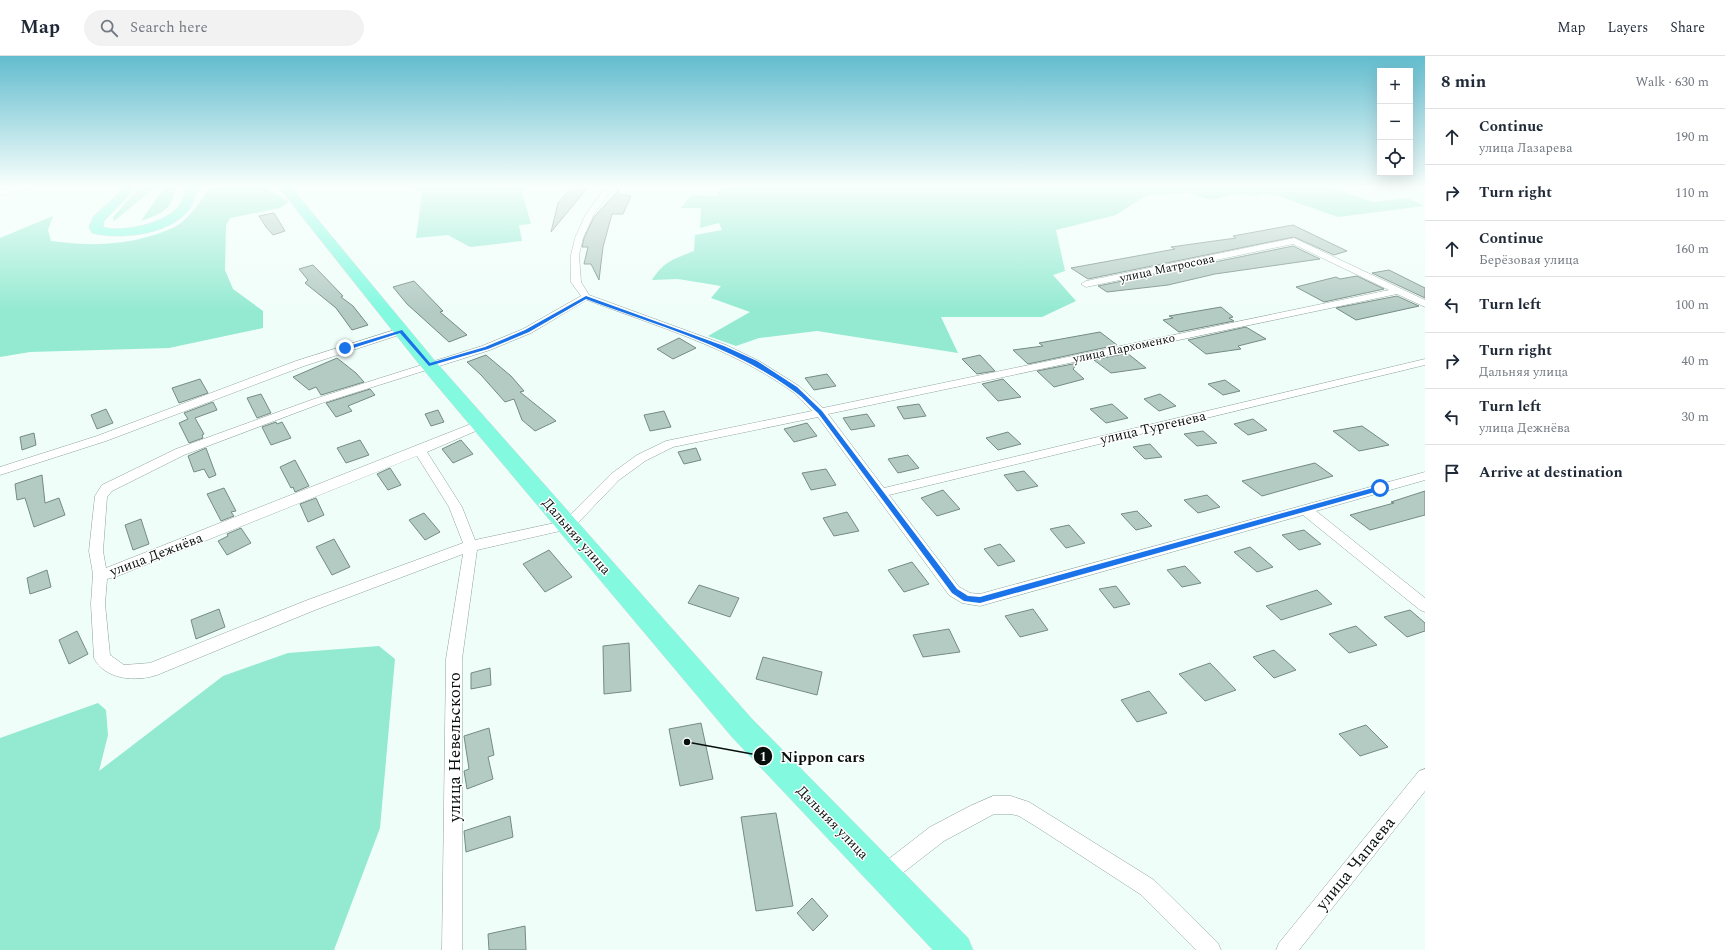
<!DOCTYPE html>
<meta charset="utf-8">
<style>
:root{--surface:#fff;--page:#f2f2f3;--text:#1f2937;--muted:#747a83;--line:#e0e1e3}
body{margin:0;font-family:Spectral,serif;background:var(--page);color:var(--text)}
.controls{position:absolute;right:12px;top:12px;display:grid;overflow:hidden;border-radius:0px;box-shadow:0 4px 16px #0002}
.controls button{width:36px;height:36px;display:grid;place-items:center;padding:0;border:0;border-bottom:1px solid var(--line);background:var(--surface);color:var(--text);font:20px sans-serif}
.stop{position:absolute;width:12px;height:12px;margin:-9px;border:3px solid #1a73e8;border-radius:50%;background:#fff}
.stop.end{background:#1a73e8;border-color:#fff;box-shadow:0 1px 4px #0008}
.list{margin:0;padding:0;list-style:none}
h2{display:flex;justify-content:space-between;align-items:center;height:52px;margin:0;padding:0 16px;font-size:17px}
h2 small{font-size:13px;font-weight:400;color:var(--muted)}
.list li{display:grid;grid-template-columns:26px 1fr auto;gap:12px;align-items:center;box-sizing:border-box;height:56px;padding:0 16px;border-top:1px solid var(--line)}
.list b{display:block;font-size:15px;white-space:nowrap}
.list p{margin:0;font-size:13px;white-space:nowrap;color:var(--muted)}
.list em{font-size:13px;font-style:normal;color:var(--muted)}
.icon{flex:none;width:22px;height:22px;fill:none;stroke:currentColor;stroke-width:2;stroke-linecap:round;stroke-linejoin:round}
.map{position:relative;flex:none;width:1425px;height:894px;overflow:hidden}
header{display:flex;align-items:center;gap:24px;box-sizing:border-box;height:56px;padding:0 20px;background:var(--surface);border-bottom:1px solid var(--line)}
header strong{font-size:19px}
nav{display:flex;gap:22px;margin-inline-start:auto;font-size:14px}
.search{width:280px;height:36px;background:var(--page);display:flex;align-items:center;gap:10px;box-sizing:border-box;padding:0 14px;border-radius:22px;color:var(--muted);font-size:15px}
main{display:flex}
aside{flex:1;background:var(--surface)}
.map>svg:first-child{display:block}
.green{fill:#94ead1}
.building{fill:#b4cbc4;stroke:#758b84}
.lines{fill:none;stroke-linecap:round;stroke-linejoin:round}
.minor-casing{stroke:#8da39c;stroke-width:1}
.tertiary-casing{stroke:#8da39c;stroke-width:1}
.primary-casing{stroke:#d7d9d8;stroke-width:1}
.minor{fill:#fff;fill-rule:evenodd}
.tertiary{fill:#fff;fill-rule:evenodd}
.primary{fill:#83f9e0;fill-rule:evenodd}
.route{fill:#1a73e8}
.labels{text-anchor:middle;stroke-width:3;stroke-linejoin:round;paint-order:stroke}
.far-street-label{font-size:12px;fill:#08100e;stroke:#fff}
.street-label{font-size:14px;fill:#08100e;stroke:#fff}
.near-street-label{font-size:17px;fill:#08100e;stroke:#fff}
.leader{fill:none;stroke:#08100e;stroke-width:1.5}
.callout-dot{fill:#08100e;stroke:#fff;stroke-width:1.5}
.mark-label{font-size:12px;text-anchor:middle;font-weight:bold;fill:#fff}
.callout-label{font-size:15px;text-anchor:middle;font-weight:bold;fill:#08100e;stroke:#fff;stroke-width:3;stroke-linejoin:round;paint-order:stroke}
</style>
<header>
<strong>Map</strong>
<div class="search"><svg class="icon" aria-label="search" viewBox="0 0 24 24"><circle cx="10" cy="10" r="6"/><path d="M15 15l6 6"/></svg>Search here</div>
<nav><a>Map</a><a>Layers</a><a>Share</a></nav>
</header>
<main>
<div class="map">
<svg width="1425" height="894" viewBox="0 0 1425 894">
<rect width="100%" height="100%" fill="#f0fef9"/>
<path class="green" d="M141,130H157L114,165L113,161Z
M165,130H177C170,155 165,156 141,165Z
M213,130H262L289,146L280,152L230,162L226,169L225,214L233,233L263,255V272L169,292L30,296L0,301V182L53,160L48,174L51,185C88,190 121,190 157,178C165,175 175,172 182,166C188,161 195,153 200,146C204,140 207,134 213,130Z
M409,130H526L522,136L531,168L519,169L522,185L470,191L448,179L416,182L422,137Z
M724,130H1328L1373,146L1408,142L1424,150L1338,161L1281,141L1264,138L1256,140L1237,138L1210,144L1190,137L1194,134L1186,137L1147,139L1116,159L1056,174L1065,215L1053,219L1076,245L1042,261H941L958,297L817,275L759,282L736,290L708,280L750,256L711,242L721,230L678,223L652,224C664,205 674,203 694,195L695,179L722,174L719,167L700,172L701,152H680L692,139L716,140Z
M379,590L395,603L380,772L334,894H0V682L98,647L106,654L108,679L99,715L223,620L288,597Z"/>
<path class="building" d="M573,130H589L551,176L558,147Z
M619,134L618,138L631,140L623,158H612L603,191L599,224L591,208H584L588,191H582L584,182L594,161Z
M274,157L285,175L273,179L266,171L259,160Z
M1293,169L1347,195L1334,199L1294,181L1088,223L1071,212L1175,193L1171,191L1236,182L1233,180Z
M1293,190L1320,203L1215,218L1168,229L1107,236L1098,230Z
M313,209L343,240L341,241L353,250L368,269L352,274L336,252L305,227L308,224L299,213Z
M1389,214L1425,232V242L1372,217Z
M1357,220L1384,233L1324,246L1296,231L1336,221L1340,223Z
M414,225L443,255L440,256L467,279L449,286L407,248L393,231Z
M1397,240L1419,250L1356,264L1336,252Z
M1221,251L1233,261L1229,262L1234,265L1179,276L1163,264L1173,262L1169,260Z
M1246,271L1266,283L1238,290L1241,293L1206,298L1188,284Z
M1100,276L1117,289L1028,308L1013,294L1043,290L1039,287Z
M679,282L696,292L673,303L657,293Z
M1127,297L1146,312L1111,317L1094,304Z
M486,299L511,320L524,335L520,336L556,365L535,375L522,364L514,343L505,346L481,319L467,306Z
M980,299L995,315L977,318L962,303Z
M337,302L356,317L364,326L321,339L316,331L309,334L293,321Z
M1078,307L1073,313L1084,323L1054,331L1037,315Z
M827,318L836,330L814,334L805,322Z
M200,323L208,337L179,347L172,332Z
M1003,323L1021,341L998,345L982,328Z
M1225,324L1240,335L1223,339L1208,328Z
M370,333L375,339L348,350L352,355L336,361L326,347Z
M261,338L271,357L257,362L247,342Z
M1160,338L1176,350L1159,355L1144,343Z
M213,346L217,354L195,362L204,378L202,379L203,382L189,387L179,367L188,363L184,357Z
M919,348L926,360L904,363L897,351Z
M1112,348L1128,362L1106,367L1090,353Z
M106,353L113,367L97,373L91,359Z
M438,354L444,366L431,370L425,358Z
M664,355L671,371L650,375L644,359Z
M867,358L875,370L851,374L843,362Z
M1253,363L1267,374L1248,379L1234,368Z
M276,366L277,368L282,366L291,382L271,389L262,371Z
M807,367L817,380L794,386L784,373Z
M1362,370L1389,389L1359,395L1333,375Z
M1203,375L1217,387L1197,390L1184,378Z
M1008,376L1021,388L998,394L986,382Z
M34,377L36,389L22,394L20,381Z
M360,384L369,399L346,407L337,392Z
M461,384L473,398L453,407L442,393Z
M1150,388L1162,401L1145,403L1133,391Z
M206,392L216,419L209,422L204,413L194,416L188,400Z
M696,392L701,404L684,408L678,396Z
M908,399L919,412L898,417L888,403Z
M295,404L309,430L295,436L293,431L291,432L280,411Z
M1315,407L1333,420L1262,440L1242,425Z
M390,412L401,429L388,434L377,418Z
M826,413L836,429L811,434L802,417Z
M1024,415L1038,430L1017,435L1004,419Z
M42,419L45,447L59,442L65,459L34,471L25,442L17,444L15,428Z
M224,432L236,455L231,456L234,460L221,465L207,438Z
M943,434L960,453L937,460L921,442Z
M1425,435V459L1370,474L1350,459L1394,447L1391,446Z
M1207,439L1220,451L1198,457L1184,444Z
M316,442L324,459L308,466L300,448Z
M1137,455L1152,470L1136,474L1121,458Z
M847,456L859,475L834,480L823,462Z
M424,457L440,476L425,484L409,464Z
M141,463L149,488L133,494L125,469Z
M1069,469L1085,487L1066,492L1050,473Z
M241,472L251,487L227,499L218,485L228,480L227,478Z
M1304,474L1321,488L1299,494L1282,479Z
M334,483L350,511L332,519L316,491Z
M1000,488L1015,505L998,510L984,493Z
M1250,491L1273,511L1257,516L1234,496Z
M549,494L572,521L545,536L523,508Z
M912,506L929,528L904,536L888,514Z
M1185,510L1201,527L1182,531L1167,514Z
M47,514L51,531L30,538L27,522Z
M699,529L739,542L730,561L688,547Z
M1116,530L1130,548L1114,552L1099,533Z
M1317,534L1332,548L1281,564L1266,550Z
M219,553L225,571L196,583L191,564Z
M1033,553L1048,574L1020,581L1005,560Z
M1410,554L1425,567V575L1407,581L1384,561Z
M1356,570L1377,589L1349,597L1329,578Z
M949,573L960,596L923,601L913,579Z
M77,575L88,598L69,608L59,584Z
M629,587L631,635L604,638L603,590Z
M1274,594L1296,614L1274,622L1253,601Z
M763,601L822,616L817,639L756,623Z
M1210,607L1236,634L1205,645L1179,618Z
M490,612L491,629L471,633V617Z
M1149,635L1167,657L1137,666L1121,644Z
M701,667L713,723L680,730L669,673Z
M1366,669L1388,691L1360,700L1339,678Z
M489,672L494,699L488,701L493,723L467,733L464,715L469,713L464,680Z
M776,757L793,850L756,855L741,761Z
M510,760L513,781L466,796L464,775Z
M812,842L828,860L813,875L797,857Z
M525,870L526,894H489L488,878Z"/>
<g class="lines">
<g class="minor-casing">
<path id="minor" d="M606,130H614L593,160L583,182L579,199L581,226L589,239L726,289L759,305L799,330L823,352L1389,234L1293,188L1086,231L1081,228L1086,225L1294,182L1425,244V251L1397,238L828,358L884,432L1425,303V309L889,439L959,531L970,537L980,538L1425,416V424L1316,455L1425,542V556L1420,554L1303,459L980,550L962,547L949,539L818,361L673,391L645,405L619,424L573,472L477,494L462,603V894H442L446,603L463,498L315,554L157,619C136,626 105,624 94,602L91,548L93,518L89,495L95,440L102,429L176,393L314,343L482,290L523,273L581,240L571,226V199L575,182L585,160ZM587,244C656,270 729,291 790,334C798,339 805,348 812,355L666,385L637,399L611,418L564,465L475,484L462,451L427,396L485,371L487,368L485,365L481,364L106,512L103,495L107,441L112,435L184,399L322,347L490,294L531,277ZM417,400L449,451L463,487L305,545L150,607L124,609L110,599L105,548L107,523L115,521Z
M401,272L406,275L405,277L304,310L106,385L0,419V411L97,380L296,305Z
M1425,713V735L1299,894H1276L1279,887L1419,715Z
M993,740H1011L1029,746L1154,824L1218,887L1221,894H1196L1140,838L1040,773L1019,760L1011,758H994L944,785L891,826L884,829L877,826L874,819L877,812L930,771L970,750Z"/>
</g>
<g class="tertiary-casing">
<path id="tertiary" d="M17,130H32L30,132L0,140V134Z"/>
</g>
<g class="primary-casing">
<path id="primary" d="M126,130H138L104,165L103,171C123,177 166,167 179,150C183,144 184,136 188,130H200C195,138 194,148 188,155C168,179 120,184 92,177L89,171L93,161Z
M278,130H290L435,305L752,663L968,882L973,894H933L732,681L423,313Z"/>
</g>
<use href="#minor" class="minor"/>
<use href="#tertiary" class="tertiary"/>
<use href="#primary" class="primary"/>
</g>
<linearGradient id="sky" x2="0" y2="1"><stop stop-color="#62bcce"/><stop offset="0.51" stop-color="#f8fffc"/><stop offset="1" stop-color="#f8fffc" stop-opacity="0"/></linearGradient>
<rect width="1425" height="255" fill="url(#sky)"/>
<path class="route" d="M586,240L724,290L757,305L797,331L822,355L957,533L968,540L980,541L1380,430L1383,432L1382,434L980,547L964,545L952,537L818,357C809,349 801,339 791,333C730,289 656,269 586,243L529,276L488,293L429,310L400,277L347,294L342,292L402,274L430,307L485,291L525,274Z"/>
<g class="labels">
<g class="far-street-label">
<text transform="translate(1167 212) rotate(-12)" y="4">улица Матросова</text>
<text transform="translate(1124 292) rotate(-12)" y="4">улица Пархоменко</text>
</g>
<g class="street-label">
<text transform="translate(1153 371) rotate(-13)" y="5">улица Тургенева</text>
<text transform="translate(577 480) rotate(49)" y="5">Дальняя улица</text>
<text transform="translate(156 498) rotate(-21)" y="5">улица Дежнёва</text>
<text transform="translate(833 766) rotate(46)" y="5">Дальняя улица</text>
</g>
<g class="near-street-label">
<text transform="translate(454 691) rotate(-90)" y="6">улица Невельского</text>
<text transform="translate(1355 807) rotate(-51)" y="6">улица Чапаева</text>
</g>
</g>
<path class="leader" d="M687 686L763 700"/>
<g class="callout-dot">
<circle cx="687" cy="686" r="4"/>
<circle cx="763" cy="700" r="10"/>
</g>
<g class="mark-label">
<text x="763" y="705">1</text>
</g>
<g class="callout-label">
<text x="823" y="706">Nippon cars</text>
</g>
</svg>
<div class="controls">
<button>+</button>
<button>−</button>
<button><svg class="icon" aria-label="locate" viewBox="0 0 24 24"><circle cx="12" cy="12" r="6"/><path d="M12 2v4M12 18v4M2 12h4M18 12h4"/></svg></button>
</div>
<div class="stop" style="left:1380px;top:432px"></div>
<div class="stop end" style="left:345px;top:292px"></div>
</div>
<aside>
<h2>8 min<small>Walk · 630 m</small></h2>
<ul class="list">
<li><svg class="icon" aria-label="ahead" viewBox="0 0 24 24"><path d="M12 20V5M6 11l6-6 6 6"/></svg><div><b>Continue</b><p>улица Лазарева</p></div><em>190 m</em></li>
<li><svg class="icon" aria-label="right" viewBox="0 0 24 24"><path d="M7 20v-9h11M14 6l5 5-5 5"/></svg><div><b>Turn right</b></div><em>110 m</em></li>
<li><svg class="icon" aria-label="ahead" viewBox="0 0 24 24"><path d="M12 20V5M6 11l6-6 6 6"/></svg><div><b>Continue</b><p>Берёзовая улица</p></div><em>160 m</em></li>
<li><svg class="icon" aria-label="left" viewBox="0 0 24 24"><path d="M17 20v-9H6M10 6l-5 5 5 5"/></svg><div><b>Turn left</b></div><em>100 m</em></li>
<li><svg class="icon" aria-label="right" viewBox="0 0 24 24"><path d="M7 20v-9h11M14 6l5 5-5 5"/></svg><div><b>Turn right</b><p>Дальняя улица</p></div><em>40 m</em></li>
<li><svg class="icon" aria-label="left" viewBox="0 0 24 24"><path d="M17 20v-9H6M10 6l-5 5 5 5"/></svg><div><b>Turn left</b><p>улица Дежнёва</p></div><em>30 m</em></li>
<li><svg class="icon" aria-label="arrive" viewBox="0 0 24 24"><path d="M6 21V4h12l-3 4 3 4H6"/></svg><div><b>Arrive at destination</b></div></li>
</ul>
</aside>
</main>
